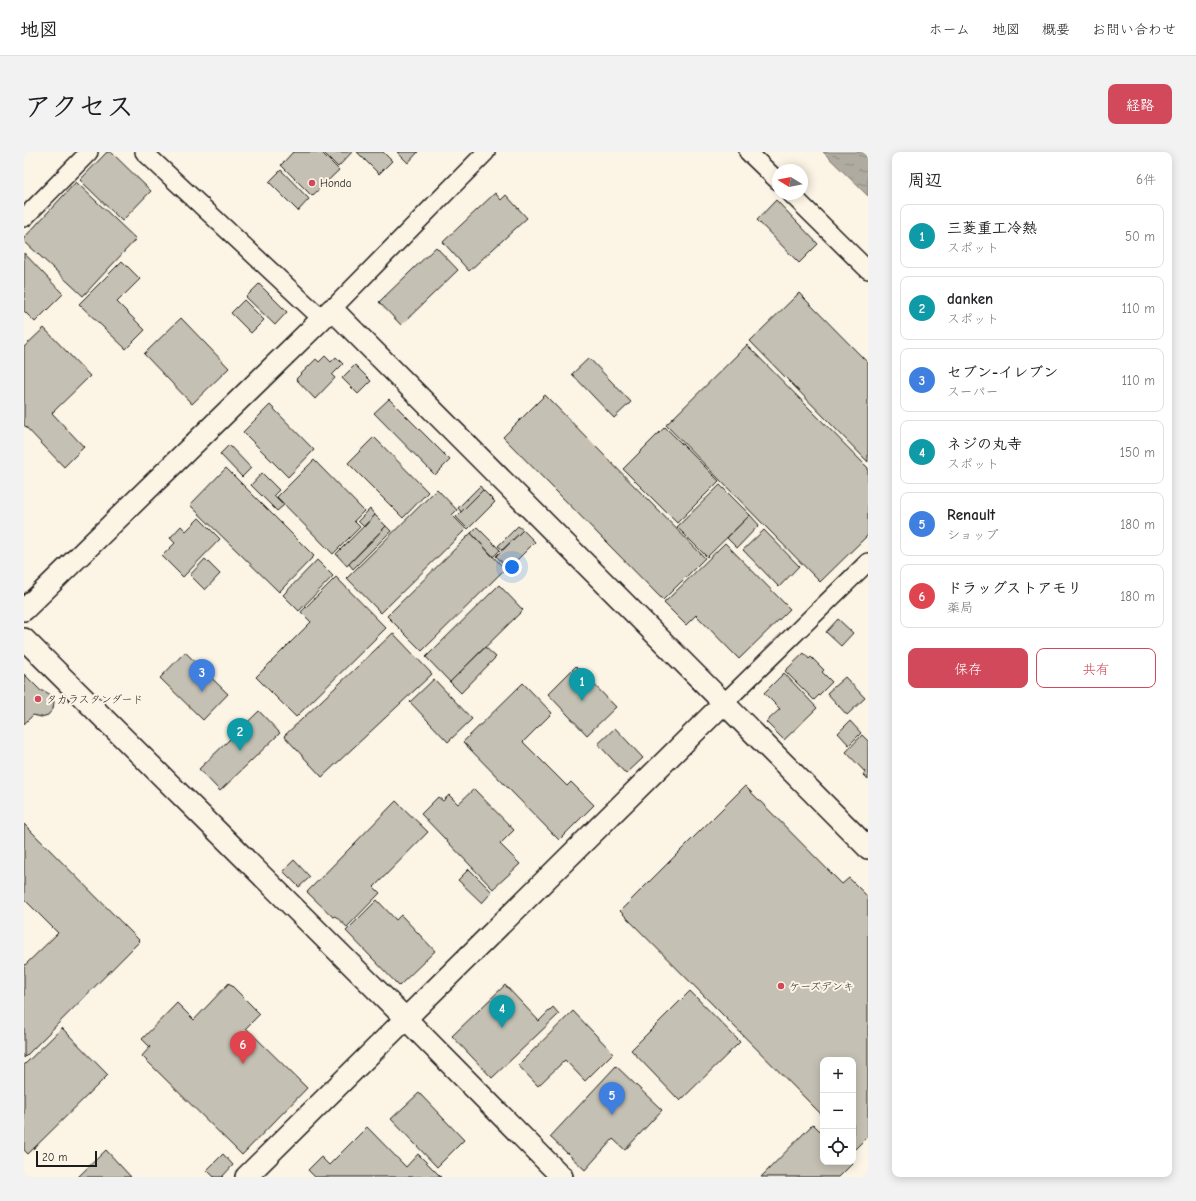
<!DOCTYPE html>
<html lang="ja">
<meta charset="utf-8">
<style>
:root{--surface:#fff;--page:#f2f2f2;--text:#202124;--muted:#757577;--line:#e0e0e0;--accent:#d1495b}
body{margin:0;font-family:"Comic Neue","Klee One",sans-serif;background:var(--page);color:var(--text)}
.controls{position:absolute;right:12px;bottom:12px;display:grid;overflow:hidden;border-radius:8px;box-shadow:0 2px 10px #0003}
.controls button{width:36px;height:36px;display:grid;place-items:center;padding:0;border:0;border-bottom:1px solid var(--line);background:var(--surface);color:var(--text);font:20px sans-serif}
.compass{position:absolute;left:748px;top:12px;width:36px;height:36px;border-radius:50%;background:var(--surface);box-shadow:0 2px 10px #0003;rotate:280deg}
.scale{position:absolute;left:12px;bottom:10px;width:61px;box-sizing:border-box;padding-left:4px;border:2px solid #1c1c1c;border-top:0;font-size:11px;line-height:14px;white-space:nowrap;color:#1c1c1c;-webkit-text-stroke:3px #fcf5e5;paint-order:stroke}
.you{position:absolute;left:488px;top:415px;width:14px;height:14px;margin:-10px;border:3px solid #fff;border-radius:50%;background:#1a73e8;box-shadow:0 0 0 6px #1a73e833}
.badge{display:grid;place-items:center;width:26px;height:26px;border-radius:50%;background:var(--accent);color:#fff;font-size:13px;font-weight:700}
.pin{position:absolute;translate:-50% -33px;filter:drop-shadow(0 1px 2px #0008)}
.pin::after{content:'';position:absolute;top:21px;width:14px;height:12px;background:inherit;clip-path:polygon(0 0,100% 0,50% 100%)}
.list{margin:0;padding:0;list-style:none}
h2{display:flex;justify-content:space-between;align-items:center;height:52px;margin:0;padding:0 16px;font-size:17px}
h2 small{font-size:13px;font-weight:400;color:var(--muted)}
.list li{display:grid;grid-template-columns:26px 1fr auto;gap:12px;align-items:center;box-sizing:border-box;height:64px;margin:0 8px 8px;padding:0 8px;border:1px solid var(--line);border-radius:8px}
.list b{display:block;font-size:15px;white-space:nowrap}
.list p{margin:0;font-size:13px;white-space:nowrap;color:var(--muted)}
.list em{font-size:13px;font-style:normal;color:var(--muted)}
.actions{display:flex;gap:8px;padding:12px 16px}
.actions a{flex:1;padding:9px 0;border:1px solid var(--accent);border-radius:8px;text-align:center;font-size:14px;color:var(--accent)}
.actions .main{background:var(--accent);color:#fff}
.icon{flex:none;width:22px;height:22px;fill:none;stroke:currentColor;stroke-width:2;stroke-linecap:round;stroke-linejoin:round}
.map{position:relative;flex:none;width:844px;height:1025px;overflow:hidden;border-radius:8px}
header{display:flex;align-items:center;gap:24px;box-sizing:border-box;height:56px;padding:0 20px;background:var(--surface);border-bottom:1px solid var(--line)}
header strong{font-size:19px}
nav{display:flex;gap:22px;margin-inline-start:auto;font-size:14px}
.intro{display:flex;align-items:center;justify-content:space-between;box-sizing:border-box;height:96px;padding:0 24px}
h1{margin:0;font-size:28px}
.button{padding:10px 18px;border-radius:8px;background:var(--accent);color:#fff;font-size:14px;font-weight:700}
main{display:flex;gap:24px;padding:0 24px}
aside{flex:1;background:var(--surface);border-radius:8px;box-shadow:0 2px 10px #0003}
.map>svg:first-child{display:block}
.water{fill:url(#water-ripples);stroke:#75726c}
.building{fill:#c4c0b3;stroke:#1c1c1c}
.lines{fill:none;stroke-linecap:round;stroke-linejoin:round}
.minor-casing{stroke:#1c1c1c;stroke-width:20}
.tertiary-casing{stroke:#1c1c1c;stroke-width:24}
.minor{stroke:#fcf5e5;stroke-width:17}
.tertiary{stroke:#fcf5e5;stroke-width:21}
.poi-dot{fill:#d1495b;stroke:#fcf5e5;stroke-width:1.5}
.labels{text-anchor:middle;stroke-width:4;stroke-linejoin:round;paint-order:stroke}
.poi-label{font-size:11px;fill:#1c1c1c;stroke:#fcf5e5;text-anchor:start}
</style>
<header>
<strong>地図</strong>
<nav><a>ホーム</a><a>地図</a><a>概要</a><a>お問い合わせ</a></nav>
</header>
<div class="intro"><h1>アクセス</h1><a class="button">経路</a></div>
<main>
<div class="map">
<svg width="844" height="1025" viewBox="0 0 844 1025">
<defs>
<pattern id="water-ripples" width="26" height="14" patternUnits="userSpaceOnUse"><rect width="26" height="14" fill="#b0aba1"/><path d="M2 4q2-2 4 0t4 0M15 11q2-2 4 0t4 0" fill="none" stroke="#8e8a82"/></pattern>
</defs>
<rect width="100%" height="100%" fill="#fcf5e5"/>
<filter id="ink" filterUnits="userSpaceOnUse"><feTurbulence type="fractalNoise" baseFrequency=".025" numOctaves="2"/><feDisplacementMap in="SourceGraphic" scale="8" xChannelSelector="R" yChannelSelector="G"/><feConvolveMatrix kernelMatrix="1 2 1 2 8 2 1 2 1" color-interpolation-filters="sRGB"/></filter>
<g filter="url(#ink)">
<path class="water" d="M799,0H844V44Z"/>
<path class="building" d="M83,0H87L127,39L98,69L56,28Z
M269,0H297L315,18L288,44L257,13Z
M299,0H328L314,15Z
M333,0H359L368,9L355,22Z
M373,0H394L384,11Z
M257,18L285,47L274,59L245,30Z
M52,30L112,87L59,144L0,89V86Z
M471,41L477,48L482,43L503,66L445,119L419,90Z
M752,48L794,92L775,111L733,68Z
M412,95L434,118L377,173L355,150Z
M0,101L39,142L11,170L0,159Z
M98,109L116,127L93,150L121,178L102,197L55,152Z
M235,132L263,160L251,173L222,145Z
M775,141L844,211V310L726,189Z
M220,148L240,168L227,181L207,161Z
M157,166L205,216L168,252L120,202Z
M20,176L66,224L28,261L60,295L40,315L0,273V195Z
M723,193L844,316V383L796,430L642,273Z
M301,204L307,210L312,205L319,212L308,223L311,226L291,247L272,227L292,207L295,210Z
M565,206L607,250L590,266L548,222Z
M331,213L347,229L334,242L318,226Z
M521,243L681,406L639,448L479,285Z
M365,247L426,308L411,323L350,261Z
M246,253L290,298L264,325L219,280Z
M641,275L695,329L653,371L599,317Z
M350,285L404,340L379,366L324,311Z
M205,293L227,316L218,325L196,302Z
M290,308L340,359L330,369L336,375L309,402L253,345Z
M202,316L290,404L255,440L166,353Z
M238,321L255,338L250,343L260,353L253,359L227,333Z
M696,333L726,363L683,405L653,375Z
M456,334L459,338L437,360L434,356Z
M413,337L433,358L428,363L442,377L357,461L323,426Z
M459,338L471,350L444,377L432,365Z
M346,357L351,363L340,375L334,369Z
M351,363L362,374L323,414L312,402Z
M726,363L735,373L713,396L703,386Z
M175,366L196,387L159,425L138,404L151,391L146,386L157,374L162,379Z
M362,374L367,379L329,417L325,412Z
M494,374L499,378L479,398L474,394Z
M453,375L476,398L469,405L447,381Z
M499,378L511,390L484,417L472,404Z
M740,378L775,414L755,435L719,398Z
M447,381L481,417L398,499L363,464Z
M701,391L766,457L715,507L672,463L662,473L640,451Z
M181,407L196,422L181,438L166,423Z
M293,408L309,424L275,459L259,443Z
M312,425L362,476L272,565L232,525L287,470L277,460Z
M475,433L499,458L426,530L402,505Z
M814,467L829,481L817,494L802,480Z
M369,481L408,522L298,625L260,584Z
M461,495L472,505L437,541L426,530Z
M161,500L204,542L179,568L136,526Z
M780,501L785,507L787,505L800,518L798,520L808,530L790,548L761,519Z
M552,514L592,555L563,583L524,542Z
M760,521L793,556L760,588L742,570L756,557L740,541Z
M0,522L17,539H20L27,543L30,550L29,557L24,563L17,565L9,563L0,572Z
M821,525L841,546L823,563L803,541Z
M410,527L448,567L424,590L386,550Z
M499,531L528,561L499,590L543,634L547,630L570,653L535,688L439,590Z
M235,559L256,581L196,639L175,617Z
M826,569L837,581L825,593L814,581Z
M591,576L619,606L602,622L574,592Z
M838,583L844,589V628L839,623L841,620L822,600Z
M721,634L818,732L825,726L844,745V984L831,997L829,995V908H799V964L596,759Z
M450,637L490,678L476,692L496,712L469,737L397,662L414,645L419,649L425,643L434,652Z
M372,649L404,680L350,735L356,741L323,775L311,764L309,765L283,740Z
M0,672L116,789L0,906V814L34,781L0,747Z
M270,708L286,725L275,735L259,719Z
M445,717L468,740L458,751L434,728Z
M353,748L372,768L377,763L411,799L375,834L322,779Z
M205,831L236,862L222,876L283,936L218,1003L118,904L126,895L118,887L153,851L170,868Z
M481,833L515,869L529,855L535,862L468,926L428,884Z
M666,839L716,890L656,949L607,898Z
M549,859L589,901L561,929L541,908L514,934L494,913Z
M38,876L84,923L4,1002L0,998V913Z
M592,914L638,958L601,998L589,987L561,1018L526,985Z
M395,941L440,988L413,1015L367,967Z
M789,972L799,982V1010H827L829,1011L815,1025H737Z
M343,975L382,1015L394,1002L417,1025H291L284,1018L297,1005L305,1013Z
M82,998L107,1025H54Z
M199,1002L209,1013L198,1025H190L183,1018Z"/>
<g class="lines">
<g class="minor-casing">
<path id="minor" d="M120,0L298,167
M724,0L754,29
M767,42L844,118
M0,66L65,0
M308,157L462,0
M700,551L844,410"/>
</g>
<g class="tertiary-casing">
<path id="tertiary" d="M0,458L308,157L844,696
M0,487L382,867L538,1025
M222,1025L700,551"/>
</g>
<use href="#minor" class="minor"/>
<use href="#tertiary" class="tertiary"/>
</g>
</g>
<g class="poi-dot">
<circle cx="288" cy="31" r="4"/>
<circle cx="14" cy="547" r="4"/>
<circle cx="757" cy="834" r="4"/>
</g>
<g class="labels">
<g class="poi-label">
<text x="296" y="35">Honda</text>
<text x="22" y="551">タカラスタンダード</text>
<text x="765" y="838">ケーズデンキ</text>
</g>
</g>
</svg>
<div class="controls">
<button>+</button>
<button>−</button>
<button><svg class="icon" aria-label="locate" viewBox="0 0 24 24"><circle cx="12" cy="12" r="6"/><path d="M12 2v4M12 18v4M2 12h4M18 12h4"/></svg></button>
</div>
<svg class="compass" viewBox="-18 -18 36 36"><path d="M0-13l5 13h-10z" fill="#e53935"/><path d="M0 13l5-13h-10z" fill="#757577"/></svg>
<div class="scale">20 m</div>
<div class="you"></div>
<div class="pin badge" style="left:558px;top:549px;background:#0f9aa8">1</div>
<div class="pin badge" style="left:216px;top:599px;background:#0f9aa8">2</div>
<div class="pin badge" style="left:178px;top:540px;background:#3f7fe0">3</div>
<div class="pin badge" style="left:478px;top:876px;background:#0f9aa8">4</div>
<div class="pin badge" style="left:588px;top:963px;background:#3f7fe0">5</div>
<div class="pin badge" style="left:219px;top:912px;background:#e0444e">6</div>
</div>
<aside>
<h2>周辺<small>6件</small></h2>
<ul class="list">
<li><span class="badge" style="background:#0f9aa8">1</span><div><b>三菱重工冷熱</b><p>スポット</p></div><em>50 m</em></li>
<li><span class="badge" style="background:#0f9aa8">2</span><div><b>danken</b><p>スポット</p></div><em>110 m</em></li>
<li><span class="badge" style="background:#3f7fe0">3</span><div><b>セブン-イレブン</b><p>スーパー</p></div><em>110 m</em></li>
<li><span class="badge" style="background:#0f9aa8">4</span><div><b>ネジの丸寺</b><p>スポット</p></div><em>150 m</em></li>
<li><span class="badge" style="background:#3f7fe0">5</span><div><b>Renault</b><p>ショップ</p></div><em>180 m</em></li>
<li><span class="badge" style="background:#e0444e">6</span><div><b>ドラッグストアモリ</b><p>薬局</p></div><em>180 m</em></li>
</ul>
<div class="actions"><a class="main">保存</a><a>共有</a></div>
</aside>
</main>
